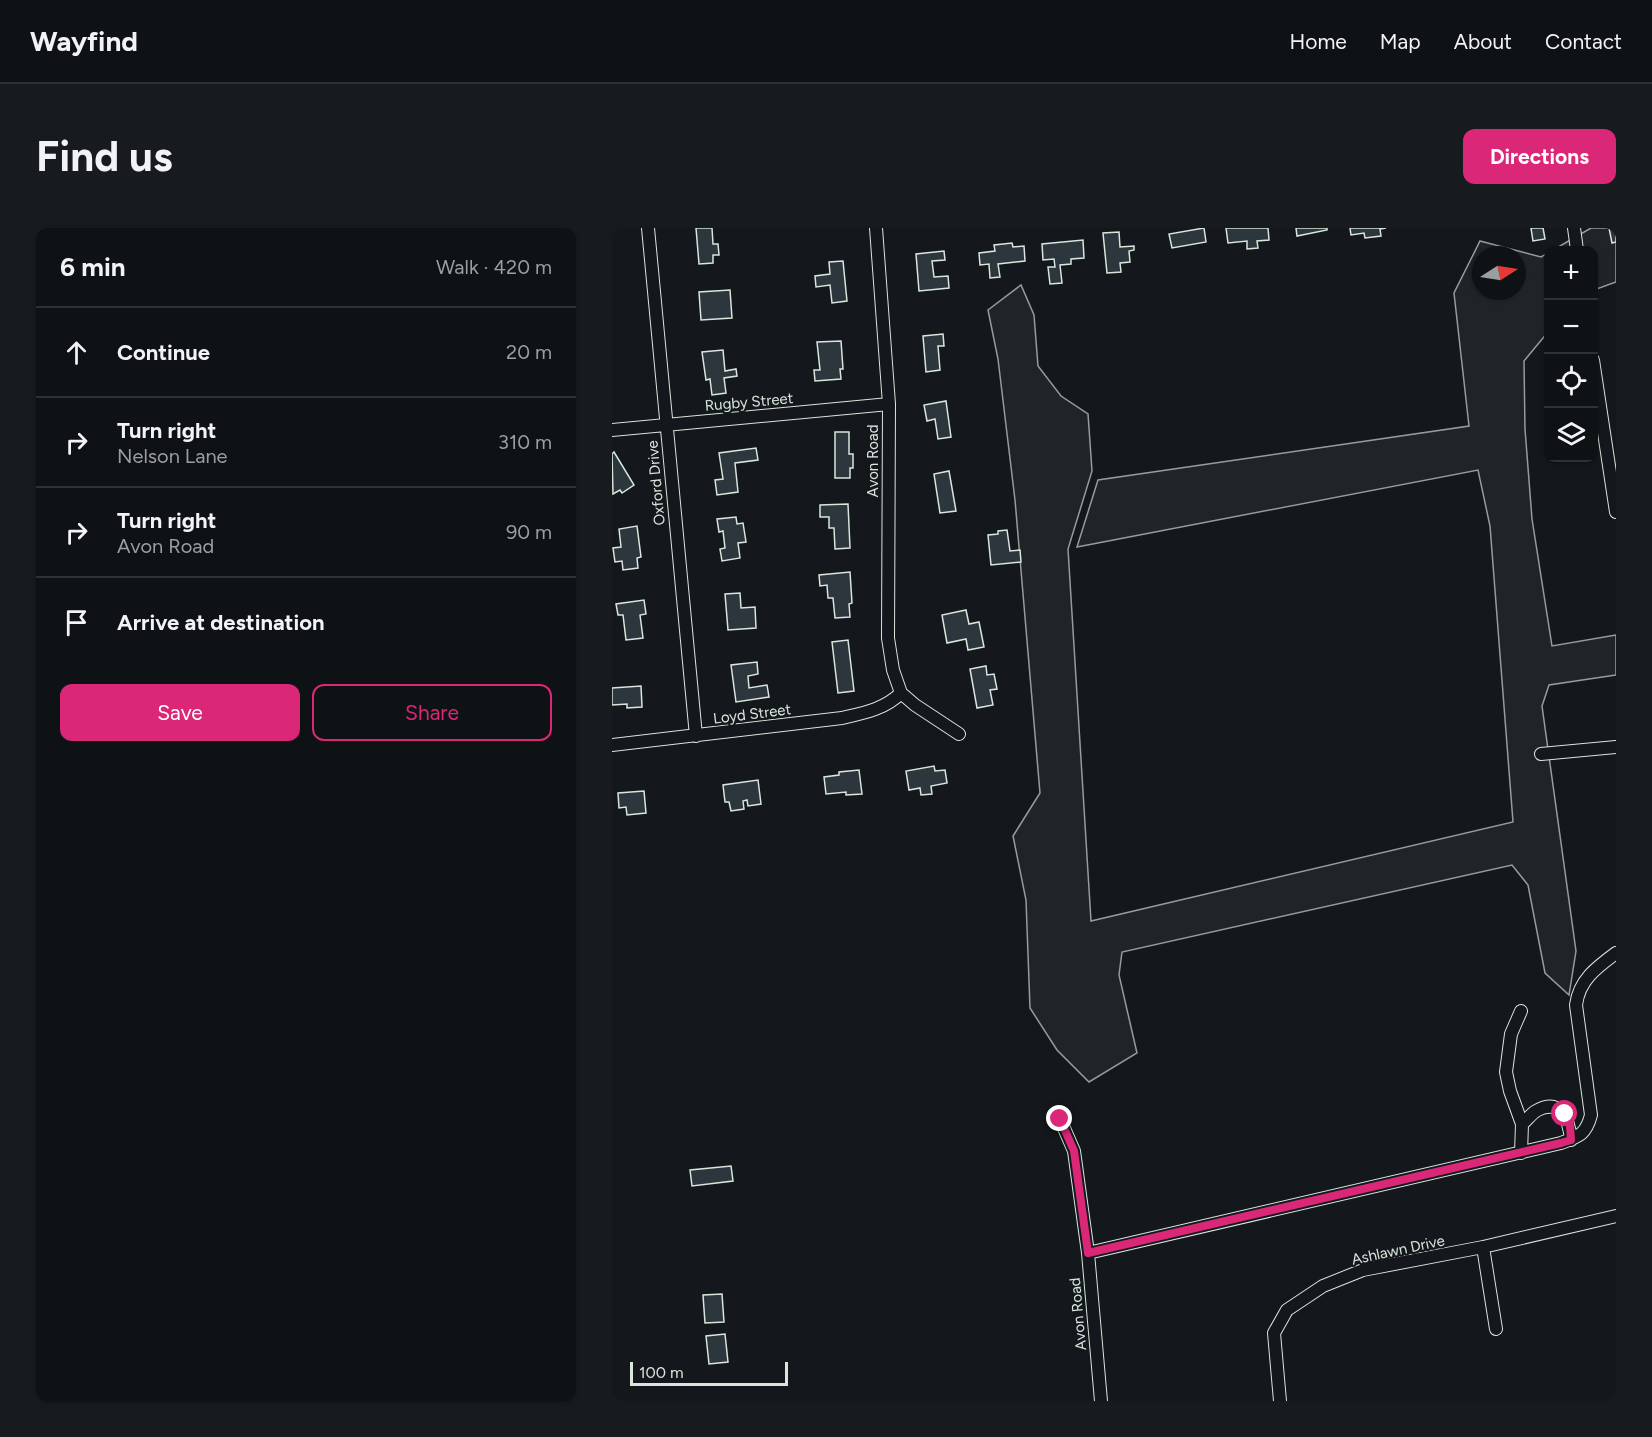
<!DOCTYPE html>
<meta charset="utf-8">
<style>
:root{--surface:#0f1215;--page:#181b1e;--text:#f1f3f6;--muted:#9b9ea0;--line:#2f3234;--accent:#db2777}
body{margin:0;font-family:Figtree,sans-serif;background:var(--page);color:var(--text)}
.controls{position:absolute;right:18px;top:18px;display:grid;overflow:hidden;border-radius:12px;box-shadow:0 2px 4px #0004}
.controls button{width:54px;height:54px;display:grid;place-items:center;padding:0;border:0;border-bottom:2px solid var(--line);background:var(--surface);color:var(--text);font:30px sans-serif}
.compass{position:absolute;left:860px;top:18px;width:54px;height:54px;border-radius:50%;background:var(--surface);box-shadow:0 2px 4px #0004;rotate:78deg}
.scale{position:absolute;left:18px;bottom:15px;width:158px;box-sizing:border-box;padding-left:6px;border:3px solid #d8e6dc;border-top:0;font-size:16px;line-height:21px;white-space:nowrap;color:#d8e6dc;-webkit-text-stroke:4px #14181c;paint-order:stroke}
.stop{position:absolute;width:18px;height:18px;margin:-14px;border:4px solid #db2777;border-radius:50%;background:#fff}
.stop.end{background:#db2777;border-color:#fff;box-shadow:0 2px 6px #0008}
.list{margin:0;padding:0;list-style:none}
h2{display:flex;justify-content:space-between;align-items:center;height:78px;margin:0;padding:0 24px;font-size:26px}
h2 small{font-size:20px;font-weight:400;color:var(--muted)}
.list li{display:grid;grid-template-columns:39px 1fr auto;gap:18px;align-items:center;box-sizing:border-box;height:90px;padding:0 24px;border-top:2px solid var(--line)}
.list b{display:block;font-size:22px;white-space:nowrap}
.list p{margin:0;font-size:20px;white-space:nowrap;color:var(--muted)}
.list em{font-size:20px;font-style:normal;color:var(--muted)}
.actions{display:flex;gap:12px;padding:18px 24px}
.actions a{flex:1;padding:14px 0;border:2px solid var(--accent);border-radius:12px;text-align:center;font-size:21px;color:var(--accent)}
.actions .main{background:var(--accent);color:#fff}
.icon{flex:none;width:33px;height:33px;fill:none;stroke:currentColor;stroke-width:2;stroke-linecap:round;stroke-linejoin:round}
.map{position:relative;flex:none;width:1004px;height:1173px;overflow:hidden;border-radius:12px}
header{display:flex;align-items:center;gap:36px;box-sizing:border-box;height:84px;padding:0 30px;background:var(--surface);border-bottom:2px solid var(--line)}
header strong{font-size:28px}
nav{display:flex;gap:33px;margin-inline-start:auto;font-size:21px}
.intro{display:flex;align-items:center;justify-content:space-between;box-sizing:border-box;height:144px;padding:0 36px}
h1{margin:0;font-size:42px}
.button{padding:15px 27px;border-radius:12px;background:var(--accent);color:#fff;font-size:21px;font-weight:700}
main{display:flex;gap:36px;padding:0 36px}
aside{flex:1;background:var(--surface);border-radius:12px;box-shadow:0 2px 4px #0004}
.map>svg:first-child{display:block}
.green{fill:#202428;stroke:#939e99;stroke-width:1.5;fill-rule:evenodd}
.building{fill:#2c363c;stroke:#d8e6dc;stroke-width:1.5}
.lines{fill:none;stroke-linecap:round;stroke-linejoin:round}
.minor-casing{stroke:#d8e6dc;stroke-width:14}
.minor{stroke:#14181c;stroke-width:12}
.route{stroke:#db2777;stroke-width:8}
.labels{text-anchor:middle;stroke-width:4.5;stroke-linejoin:round;paint-order:stroke}
.street-label{font-size:15px;fill:#d8e6dc;stroke:#14181c}
</style>
<header>
<strong>Wayfind</strong>
<nav><a>Home</a><a>Map</a><a>About</a><a>Contact</a></nav>
</header>
<div class="intro"><h1>Find us</h1><a class="button">Directions</a></div>
<main>
<aside>
<h2>6 min<small>Walk · 420 m</small></h2>
<ul class="list">
<li><svg class="icon" aria-label="ahead" viewBox="0 0 24 24"><path d="M12 20V5M6 11l6-6 6 6"/></svg><div><b>Continue</b></div><em>20 m</em></li>
<li><svg class="icon" aria-label="right" viewBox="0 0 24 24"><path d="M7 20v-9h11M14 6l5 5-5 5"/></svg><div><b>Turn right</b><p>Nelson Lane</p></div><em>310 m</em></li>
<li><svg class="icon" aria-label="right" viewBox="0 0 24 24"><path d="M7 20v-9h11M14 6l5 5-5 5"/></svg><div><b>Turn right</b><p>Avon Road</p></div><em>90 m</em></li>
<li><svg class="icon" aria-label="arrive" viewBox="0 0 24 24"><path d="M6 21V4h12l-3 4 3 4H6"/></svg><div><b>Arrive at destination</b></div></li>
</ul>
<div class="actions"><a class="main">Save</a><a>Share</a></div>
</aside>
<div class="map">
<svg width="1004" height="1173" viewBox="0 0 1004 1173">
<rect width="100%" height="100%" fill="#14181c"/>
<path class="green" d="M979,0H1004V54L982,62L981,22H941Z
M868,13L929,29L936,25V104L912,133L913,201L920,291L940,418L1004,407V447L937,457L930,478L964,723L957,767L933,745L916,657L900,637L510,724L507,747L525,825L477,854L445,822L418,780L414,672L401,608L428,565L403,272L386,131L376,82L409,57L422,87L426,138L449,168L476,186L480,243L456,321L479,693L901,594L878,298L866,242L465,319L486,252L857,198L842,65ZM869,27H905V63H869Z"/>
<path class="building" d="M84,0H100L101,16H106L107,27H101V35L87,36Z
M592,0L594,14L560,20L557,6Z
M614,0H656L657,12L645,13L646,20L635,21V13L616,15Z
M684,0H715V2L685,8Z
M738,0H774L768,1L769,8L753,10L752,5L739,7Z
M919,0H931L933,11L921,13Z
M997,0H1004V14L1000,15Z
M507,4L508,19L522,18V22L517,23L518,34L508,35L509,44L495,45L491,5Z
M471,12L472,30L459,31V36L448,37L450,55L438,56L436,39H443L442,31L431,32L430,16Z
M400,15L401,19L412,18L413,33L386,36L388,49L378,50L377,36L368,37L367,25L383,23L382,17Z
M332,23L333,32L320,33L322,49L336,48L337,60L307,63L304,26Z
M231,33L235,73L220,75L218,57L204,59L203,48L218,46L217,34Z
M118,62L120,90L89,92L87,64Z
M331,106L332,118H326L328,142L314,144L311,108Z
M229,113L231,141H228L229,151L203,153L202,142H208L205,114Z
M111,122L113,143L124,141L125,148L112,150L114,165L100,167L98,151L94,152L90,124Z
M334,173L339,209L326,211L323,191L315,193L312,177Z
M223,204H237V226H241V240H238V250H223Z
M144,220L146,232L123,235L126,264L105,267L103,252L111,251L107,225Z
M2,224L22,257L10,265L8,262L1,266L0,226Z
M337,243L344,283L328,285L322,246Z
M236,276L238,320L223,321L222,300H217V289H208V277Z
M124,289L125,296L131,295L134,314L126,315L128,330L110,333L108,321L113,320L111,303L107,304L105,291Z
M25,298L29,329L25,330L26,340L11,342L10,333L3,334L1,320L9,319L7,301Z
M395,302L398,323L408,322L409,334L379,337L376,307L386,306V303Z
M238,344L240,375L237,376L238,389L223,390L221,370H216L215,357L208,358L207,347Z
M128,365L129,380L143,379L144,400L116,402L113,366Z
M32,372L34,386L28,387L31,410L14,412L11,387H6L4,376Z
M354,382L357,396L367,394L372,419L356,422L354,411L335,415L330,387Z
M236,412L242,463L226,465L220,414Z
M145,434L146,446L136,448L137,460L155,457L157,469L124,474L119,437Z
M374,438L375,447L382,446L385,461L378,462L381,477L365,480L358,441Z
M29,458L30,479L15,480V476L0,477V460Z
M322,538L323,543L333,542L335,555L319,558L320,566L309,567L308,560L297,562L294,543Z
M247,542L250,566L234,567V564L214,566L212,549L227,547V544Z
M146,552L149,576L136,578L135,572L131,573L132,581L119,583L117,574H113L111,557Z
M32,563L34,585L15,587L14,579L7,580L6,565Z
M119,938L121,953L80,958L78,942Z
M110,1066L112,1094L93,1095L91,1067Z
M113,1106L116,1134L97,1136L94,1108Z"/>
<g class="lines">
<g class="minor-casing">
<path id="minor" d="M36,0L84,508
M962,0L965,22
M981,132L1004,284
M0,202L277,176
M289,465L303,477L347,506
M0,517L230,490C252,485 273,481 289,465L281,442L276,410L277,176L264,0
M929,526L1004,519
M909,783L899,806L894,844L898,863L910,896L909,925
M448,891L462,923L476,1025L489,1173
M910,896C915,892 919,886 924,883C949,869 957,892 959,912
M871,1019L884,1101
M476,1025L949,915C968,908 974,906 979,887L964,777C967,752 985,739 1004,725
M668,1173L662,1105L675,1082L711,1058L751,1042L871,1019L1004,988"/>
</g>
<use href="#minor" class="minor"/>
</g>
<g class="lines">
<path class="route" d="M448,891L462,923L476,1025L949,915L959,912L958,898L953,886"/>
</g>
<g class="labels">
<g class="street-label">
<text transform="translate(137 174) rotate(-5)" y="5">Rugby Street</text>
<text transform="translate(261 233) rotate(-90)" y="5">Avon Road</text>
<text transform="translate(44 255) rotate(-95)" y="5">Oxford Drive</text>
<text transform="translate(140 486) rotate(-7)" y="5">Loyd Street</text>
<text transform="translate(786 1022) rotate(-12)" y="5">Ashlawn Drive</text>
<text transform="translate(466 1086) rotate(-95)" y="5">Avon Road</text>
</g>
</g>
</svg>
<div class="controls">
<button>+</button>
<button>−</button>
<button><svg class="icon" aria-label="locate" viewBox="0 0 24 24"><circle cx="12" cy="12" r="6"/><path d="M12 2v4M12 18v4M2 12h4M18 12h4"/></svg></button>
<button><svg class="icon" aria-label="layers" viewBox="0 0 24 24"><path d="M12 4l9 5-9 5-9-5zM3 14l9 5 9-5"/></svg></button>
</div>
<svg class="compass" viewBox="-18 -18 36 36"><path d="M0-13l5 13h-10z" fill="#e53935"/><path d="M0 13l5-13h-10z" fill="#9b9ea0"/></svg>
<div class="scale">100 m</div>
<div class="stop" style="left:953px;top:886px"></div>
<div class="stop end" style="left:448px;top:891px"></div>
</div>
</main>
